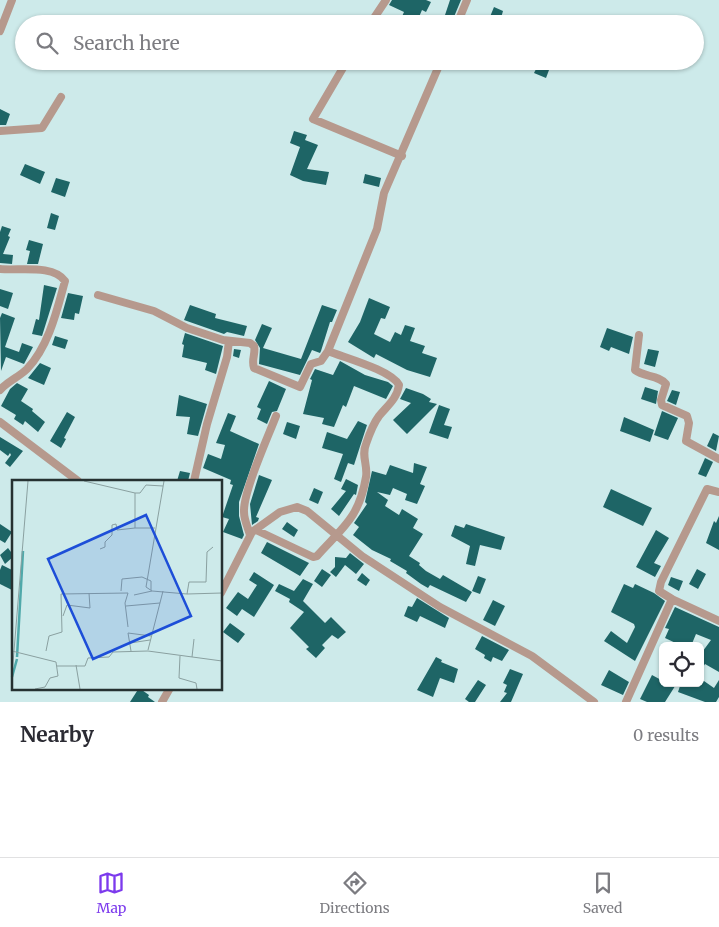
<!DOCTYPE html>
<style>
:root{--surface:#fff;--page:#f7f7f7;--text:#2b2b33;--muted:#7c7c81;--line:#e1e1e2;--accent:#7c3aed}
body{margin:0;font-family:Merriweather,serif;background:var(--page);color:var(--text)}
.controls{position:absolute;right:15px;bottom:15px;display:grid;overflow:hidden;border-radius:8px;box-shadow:0 1px 4px #0004}
.controls button{width:45px;height:45px;display:grid;place-items:center;padding:0;border:0;border-bottom:1px solid var(--line);background:var(--surface);color:var(--text);font:25px sans-serif}
.list{margin:0;padding:0;list-style:none}
h2{display:flex;justify-content:space-between;align-items:center;height:65px;margin:0;padding:0 20px;font-size:21px}
h2 small{font-size:16px;font-weight:400;color:var(--muted)}
.icon{flex:none;width:28px;height:28px;fill:none;stroke:currentColor;stroke-width:2;stroke-linecap:round;stroke-linejoin:round}
.map{position:relative;flex:none;width:719px;height:702px;overflow:hidden}
.search{position:absolute;background:var(--surface);box-shadow:0 1px 4px #0004;left:15px;right:15px;top:15px;height:55px;display:flex;align-items:center;gap:12px;box-sizing:border-box;padding:0 18px;border-radius:28px;color:var(--muted);font-size:19px}
.sheet{height:155px;background:var(--surface)}
nav{display:flex;justify-content:space-around;align-items:center;box-sizing:border-box;height:70px;border-top:1px solid var(--line);background:var(--surface);font-size:14px;color:var(--muted)}
nav a{display:grid;justify-items:center;gap:2px}
nav .on{color:var(--accent)}
.map>svg:first-child{display:block}
.building{fill:#1e6566}
.lines{fill:none;stroke-linecap:round;stroke-linejoin:round}
.minor{stroke:#b6998d;stroke-width:8}
.inset-river{fill:none;stroke:#4fa9aa;stroke-width:2.5}
.inset-road{fill:none;stroke:#8aa0a0;stroke-width:1}
.view{fill:#1d4ed8;fill-opacity:0.15;stroke:#1d4ed8;stroke-width:2.5}
.inset-edge{fill:none;stroke:#263131;stroke-width:2.5}
</style>
<div class="map">
<svg width="719" height="702" viewBox="0 0 719 702">
<rect width="100%" height="100%" fill="#cdeaea"/>
<path class="building" d="M392,0H426L431,2L426,12L422,10L416,24H405L400,21L404,12L389,5Z
M450,0H461L451,24H442Z
M494,7L503,11L501,18L514,24H487Z
M538,65L549,70L546,78L534,73Z
M0,109L10,114L6,125H0Z
M294,131L307,135L305,140L318,145L307,169L329,172L326,185L303,181L290,175L300,147L290,143Z
M25,164L45,172L40,184L20,175Z
M365,174L381,178L379,187L363,183Z
M56,178L70,182L65,197L51,192Z
M51,213L59,216L55,230L47,228Z
M2,226L11,229L8,236L10,237L3,254L13,255L12,264L0,263V232Z
M29,240L43,244L38,264H27L30,251L26,250Z
M44,285L57,288L42,336L32,334L36,319L39,320Z
M0,289L13,293L8,309L0,306Z
M68,293L83,296L79,314L75,313L74,320L61,318Z
M369,298L390,307L385,319L381,318L374,334L390,342L395,332L401,335L405,325L415,328L410,341L425,346L422,353L437,358L430,377L407,370L376,354L374,358L348,342L360,322Z
M190,305L216,314L215,318L247,326L244,336L227,332L224,334L184,320Z
M322,305L337,310L332,322H330L321,351L320,353L312,350L300,375L259,364L260,348L255,340L262,324L272,328L263,348L301,359Z
M2,313L15,318L5,347L19,352L22,343L33,347L24,364L6,357L1,371L0,318Z
M607,328L633,337L629,354L611,347L609,351L600,347Z
M185,333L223,346L216,374L205,370L207,363L182,357L184,345L182,344Z
M55,336L68,340L65,349L52,345Z
M234,349L241,350L239,358L233,356Z
M648,349L659,351L655,367L644,364Z
M340,361L365,375L388,382L393,386L386,399L354,386L346,407L343,405L334,427L322,424L324,418L303,414L312,380L310,379L315,369L333,375Z
M40,363L51,368L44,385L28,378Z
M269,381L286,389L277,411L272,412L267,424L257,419L261,409L257,407Z
M17,383L28,389L21,401L33,409L32,411L45,422L38,432L25,421L23,425L14,419L16,415L1,406L10,389Z
M645,387L658,391L656,404L641,399Z
M406,388L423,394L431,399L429,402L437,404L407,434L393,420L411,403L400,399Z
M672,390L680,392L676,405L667,401Z
M179,395L207,404L198,436L187,434L190,417L176,416Z
M439,405L450,409L444,425L452,427L448,439L429,433Z
M662,411L678,418L668,440L654,435Z
M67,412L75,417L64,438L66,439L61,448L50,441Z
M228,413L236,416L230,431L259,444L239,502V516L244,535L242,539L223,532L229,519L222,517L233,485L230,484L231,480L203,468L208,454L221,459L225,445L216,443Z
M624,417L654,430L650,442L620,431Z
M358,421L367,425L354,465L348,463L341,482L334,479L343,454L322,448L327,432L347,439Z
M287,422L300,426L296,439L283,434Z
M713,433L719,436L716,451L707,446Z
M0,437L23,451L10,467L5,463L11,455L10,453L8,456L0,450Z
M705,458L713,462L706,477L698,474Z
M414,463L427,467L420,484L425,486L417,504L405,500L407,494L393,488L390,495L377,492L388,500L385,506L399,515L402,509L418,519L413,528L423,534L409,556L420,563L419,565L426,571L440,579L443,575L472,592L466,602L430,585L428,588L421,584L406,573L407,571L390,561L391,559L372,550L353,535L359,527L354,523L367,504L365,502L372,471L386,475L390,465L413,473Z
M180,471L190,473L188,481H177Z
M259,475L272,480L256,517L259,518L258,521L252,525L250,504Z
M346,479L358,485L356,495L354,494L339,516L331,509L346,491L341,489Z
M314,488L323,492L318,504L309,500Z
M611,489L652,508L643,526L603,507Z
M719,516V550L706,543L714,521L716,523Z
M287,522L298,530L294,537L282,529Z
M0,524L12,532L5,543L0,540Z
M466,524L505,537L501,550L480,545L475,566L466,564L470,546L451,536L455,525L464,528Z
M656,530L669,538L654,563L661,566L655,577L636,567Z
M267,542L309,563L300,576L261,553Z
M8,548L14,556L5,564L0,555Z
M350,553L364,564L356,574L345,565L336,577L330,572L335,567V557L346,558Z
M2,565L14,571V591L0,584V570Z
M322,569L331,575L322,587L314,581Z
M697,569L706,574L698,589L689,584Z
M254,572L274,585L254,617L242,609L237,616L226,608L238,592L248,599L257,585L249,580Z
M362,573L370,580L366,586L357,580Z
M478,576L486,579L480,594L472,591Z
M671,577L683,581L679,591L668,585Z
M303,579L313,584L303,601L325,623L331,617L346,632L338,639L332,635L322,645L325,648L316,658L306,649L309,647L290,628L304,612L289,602L290,599L275,591L279,584L294,591Z
M624,584L633,588L635,584L654,593L665,601L635,661L604,641L611,631L627,643L635,627L634,624L611,612Z
M417,598L449,618L445,628L420,616L417,622L404,616L408,606L412,607Z
M493,600L505,606L495,626L483,620Z
M675,607L719,627V672L705,664L700,672V655L711,640L696,634L691,646H682L665,638L669,629L665,628Z
M230,623L245,634L238,643L223,632Z
M482,636L509,650L502,661L493,657L491,662L484,658L485,655L475,649Z
M436,657L442,660L441,662L458,669L454,683L440,678L433,697L417,690Z
M510,669L523,674L511,702H500L507,693L504,692L507,685L503,683Z
M609,670L629,682L623,695L601,685Z
M652,675L663,681V683H677L665,702H647L640,699Z
M478,680L486,685L475,702H469L465,699Z
M719,680V697L716,702H705L678,692L681,683L704,681L714,688Z
M139,688L149,695L148,697L155,702H130Z"/>
<g class="lines">
<path class="minor" d="M370,24L386,0
M457,24L467,0
M0,31L12,0
M347,61L313,119L402,156
M0,131L42,128L61,97
M0,269C19,271 53,264 65,281C57,310 49,346 27,369C19,377 8,381 0,390
M98,295L154,311L187,328L223,340L250,343L254,346C256,354 251,359 254,368L300,387L311,364L321,361L328,351L377,229L384,193L441,61
M639,335L635,370C644,377 659,375 666,384L661,400L662,405L687,416L689,423L686,441L719,459
M0,422L78,481
M194,481L207,424L227,357L229,341
M256,530L313,557L317,556C343,527 359,518 366,477C368,465 361,456 366,444C369,435 373,424 379,416C387,406 397,399 399,385C391,370 345,358 328,351
M250,535C248,528 244,520 244,512C243,492 268,437 276,416
M221,593L252,532L280,512L297,507L307,511L362,556L440,607L532,656L594,702
M672,599L659,591L661,582L707,489L719,492
M162,702L170,688
M626,702L672,599L719,621"/>
</g>
<g transform="translate(12 480)">
<rect width="210" height="210" fill="#cdeaea"/>
<path class="inset-river" d="M5,177L11,71M0,197L5,179"/>
<path class="inset-road" d="M72,1L123,13H128L134,5L151,6M152,1L134,107L140,111L175,114L210,113M123,13V48H143M88,69L93,67V62L100,55V45L104,44L105,50L123,48M109,111L110,99L130,97L139,101V110M175,114L177,102H194L195,72L201,67M122,115L140,111M114,126L148,123M51,136L55,125L78,128L77,113M118,163L138,160M136,170L151,111M0,171L44,182L46,196L38,198L33,207L23,209M34,171L37,156L50,152L49,114L116,113L113,123L116,147M119,171L116,153L139,156M168,176L167,198L184,203L185,209M180,177L182,159M64,185L68,209M45,186H73L76,178L97,177L101,172L136,171L210,181M0,195L16,1"/>
<path class="view" d="M134,35L179,136L81,179L36,79Z"/>
<rect width="210" height="210" class="inset-edge"/>
</g>
</svg>
<div class="controls">
<button><svg class="icon" aria-label="locate" viewBox="0 0 24 24"><circle cx="12" cy="12" r="6"/><path d="M12 2v4M12 18v4M2 12h4M18 12h4"/></svg></button>
</div>
<div class="search"><svg class="icon" aria-label="search" viewBox="0 0 24 24"><circle cx="10" cy="10" r="6"/><path d="M15 15l6 6"/></svg>Search here</div>
</div>
<section class="sheet">
<h2>Nearby<small>0 results</small></h2>
<ul class="list">
</ul>
</section>
<nav>
<a class="on"><svg class="icon" aria-label="map" viewBox="0 0 24 24"><path d="M3 6l6-2 6 2 6-2v14l-6 2-6-2-6 2zM9 4v14M15 6v14"/></svg>Map</a>
<a><svg class="icon" aria-label="directions" viewBox="0 0 24 24"><path d="M12 3l9 9-9 9-9-9zM9 14v-3h6M13 9l2 2-2 2"/></svg>Directions</a>
<a><svg class="icon" aria-label="saved" viewBox="0 0 24 24"><path d="M7 4h10v16l-5-4-5 4z"/></svg>Saved</a>
</nav>
